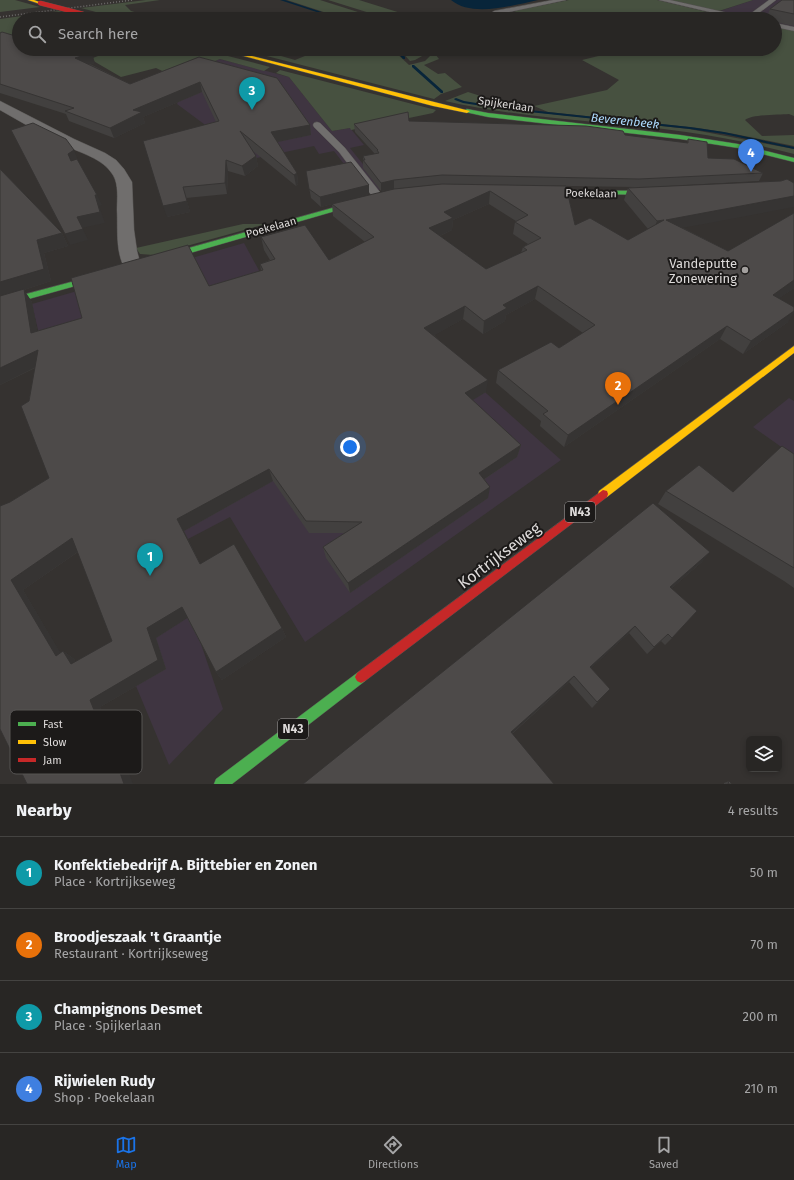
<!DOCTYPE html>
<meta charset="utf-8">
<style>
:root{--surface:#282624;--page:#302e2c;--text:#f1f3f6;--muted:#a5a5a6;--line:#444341;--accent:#1a73e8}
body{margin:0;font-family:"Fira Sans",sans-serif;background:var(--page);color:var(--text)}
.controls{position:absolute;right:12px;bottom:12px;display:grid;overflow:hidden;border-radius:6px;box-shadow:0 2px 6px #0003}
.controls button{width:36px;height:36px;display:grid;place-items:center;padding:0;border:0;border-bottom:1px solid var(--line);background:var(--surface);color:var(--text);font:20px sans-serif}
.you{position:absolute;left:350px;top:447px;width:14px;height:14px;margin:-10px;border:3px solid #fff;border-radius:50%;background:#1a73e8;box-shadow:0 0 0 6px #1a73e833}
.badge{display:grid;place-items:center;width:26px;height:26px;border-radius:50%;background:var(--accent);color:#fff;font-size:13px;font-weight:700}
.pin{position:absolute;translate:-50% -33px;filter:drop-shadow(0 1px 2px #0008)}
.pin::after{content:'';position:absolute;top:21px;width:14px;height:12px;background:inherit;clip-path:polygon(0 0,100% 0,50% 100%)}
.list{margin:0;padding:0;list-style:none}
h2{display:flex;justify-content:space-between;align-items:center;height:52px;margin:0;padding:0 16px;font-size:17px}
h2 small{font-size:13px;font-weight:400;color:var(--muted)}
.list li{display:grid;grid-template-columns:26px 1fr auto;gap:12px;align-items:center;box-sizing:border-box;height:72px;padding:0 16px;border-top:1px solid var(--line)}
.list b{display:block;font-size:15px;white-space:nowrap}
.list p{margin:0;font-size:13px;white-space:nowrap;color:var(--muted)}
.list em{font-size:13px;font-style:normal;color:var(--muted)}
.icon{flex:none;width:22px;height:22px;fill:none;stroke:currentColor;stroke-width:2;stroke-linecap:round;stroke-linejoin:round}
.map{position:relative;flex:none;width:794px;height:784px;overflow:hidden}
.search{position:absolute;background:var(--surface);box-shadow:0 2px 6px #0003;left:12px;right:12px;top:12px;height:44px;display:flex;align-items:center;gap:10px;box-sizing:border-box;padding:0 14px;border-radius:22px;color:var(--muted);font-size:15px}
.sheet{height:340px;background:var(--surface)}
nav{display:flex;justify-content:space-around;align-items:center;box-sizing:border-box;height:56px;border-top:1px solid var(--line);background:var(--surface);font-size:11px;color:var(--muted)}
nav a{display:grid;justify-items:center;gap:2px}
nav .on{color:var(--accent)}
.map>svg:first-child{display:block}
.industrial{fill:#3f3541}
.green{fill:#475140}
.water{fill:#08253a}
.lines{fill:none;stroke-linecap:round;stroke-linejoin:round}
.stream{fill:#08253a;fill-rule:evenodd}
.lane-casing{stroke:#53514f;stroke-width:1}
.street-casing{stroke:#53514f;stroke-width:1}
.fast-casing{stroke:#53514f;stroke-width:1}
.slow-casing{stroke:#53514f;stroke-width:1}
.jam-casing{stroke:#53514f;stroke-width:1}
.lane{fill:#706e6d;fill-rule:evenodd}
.street{fill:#706e6d;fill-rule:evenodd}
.fast{fill:#4caf50;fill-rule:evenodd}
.slow{fill:#ffc107;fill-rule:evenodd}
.jam{fill:#c62828;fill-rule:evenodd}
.rail{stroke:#6d6b6a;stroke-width:1.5;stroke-dasharray:1 2;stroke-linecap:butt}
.jam-bridge-casing{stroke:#53514f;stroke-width:5;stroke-linecap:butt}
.jam-bridge{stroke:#c62828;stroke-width:4.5}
.wall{fill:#42403f;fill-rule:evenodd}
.shaded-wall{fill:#363433}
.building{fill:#4d4a49;stroke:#363433;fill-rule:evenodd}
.poi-dot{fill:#a3a09e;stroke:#1c1a19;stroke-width:1.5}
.labels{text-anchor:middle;stroke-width:4;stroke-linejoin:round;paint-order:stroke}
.far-street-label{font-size:11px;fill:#dedbda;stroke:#1c1a19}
.far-water-label{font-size:12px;font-style:italic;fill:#abd8fc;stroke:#1c1a19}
.shield{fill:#1c1a19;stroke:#a4a1a0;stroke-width:1}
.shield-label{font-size:12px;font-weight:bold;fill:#dedbda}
.poi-label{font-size:13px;fill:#dedbda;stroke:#1c1a19;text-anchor:end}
.near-street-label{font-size:16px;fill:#dedbda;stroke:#1c1a19}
.key{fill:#1c1a19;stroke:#565453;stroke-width:1}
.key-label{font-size:11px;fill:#dedbda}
</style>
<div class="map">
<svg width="794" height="784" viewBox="0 0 794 784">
<rect width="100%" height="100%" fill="#353230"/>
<path class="industrial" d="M753,0H794V31L775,27V19H740L714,13Z
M220,59L289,77L332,131L350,128L364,145L350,148L383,189L360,194L347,168L334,151L319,154L314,146L251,159L177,104L178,102L146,88Z
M244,243L274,298L356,277L561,460L305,642L230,517L188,539L199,638L223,709L169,765L136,686L41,343L32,304Z
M789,398L794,401V456L753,427Z"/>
<path class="green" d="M0,0H15L40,7L0,12Z
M146,0H160L125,5L131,11L159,19H122L81,8Z
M287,0H320L380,19H345Z
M328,0H359L420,19H389Z
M569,0H657L707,12L674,19H530L514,11Z
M670,0H753L719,11Z
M59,11L88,19H19V49L35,56L3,47L0,40V19Z
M775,27L794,31V116L789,114C779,115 752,114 745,120L762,136L794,135V146L735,134L698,128L548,112L534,106L506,109L689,129L794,149V154C759,145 723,137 686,132C606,121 524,119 445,101L468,92L503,103L534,106L607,90L619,80L582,60L627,49H775Z
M100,49H201L270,67L264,71L220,59L175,77L156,68L121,77L90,59L98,56L90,52Z
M239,49H257L295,60L322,49H392L409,65L425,61L430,56L436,55L439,59L424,65L438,74L445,73L462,87L441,94L434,99Z
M399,49H429L431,51L415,60L410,61Z
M280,70L436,110L433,113L351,130L350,128L332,131L289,77L276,73Z
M243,224H266L154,255L140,254L136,248Z"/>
<path class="water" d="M451,0H538C514,5 472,18 451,0Z"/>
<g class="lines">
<path class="stream" d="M280,0H285L343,19H338Z
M394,49H398L405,57V59H403Z
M412,65H414L443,91V93H441L412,67Z
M456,98L464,101L501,107L690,127L724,132L794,147V149L724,134L690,129L501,109L463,103L455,100L454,99Z"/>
<g class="lane-casing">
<path id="lane" d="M553,0H566L500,14L509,19H501L491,13L494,11Z
M659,0H670L746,17L769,0H776L751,19H739Z
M775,23L794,27V31L775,27Z
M317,122L320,123L345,148L383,196L384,198L383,200H375L339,152L314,127L313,125L314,123Z"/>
</g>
<g class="street-casing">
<path id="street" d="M0,101L74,139L105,153L116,160L124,169L132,182L134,230L137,251L141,266L138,270L132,272L126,270C115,254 118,229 117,210C117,199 119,185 113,175C103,158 80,153 64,145C42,134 21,122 0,110Z"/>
</g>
<g class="fast-casing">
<path id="fast" d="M83,13L105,18L106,19H99L82,15Z
M467,109L488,113L680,135L738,144L794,158V162L738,148L680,139L488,117L465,112L464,111Z
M538,190L656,191L659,193L656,195L536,193L535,192Z
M361,200L363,201V203L166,260H160L159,258L160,256Z
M101,274H104V278L0,307V301Z
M361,671L365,673L367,677L365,681L232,784H214L216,779L357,673Z"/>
</g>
<g class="slow-casing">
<path id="slow" d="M28,0H34L42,3L40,4Z
M217,49H224L470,111L467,113L433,106Z
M794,346V353L607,497L603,498L599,497L598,494L599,491Z"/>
</g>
<g class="jam-casing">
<path id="jam" d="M603,490L607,491L608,494L607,497L365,681L361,683L357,681L355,677L357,673Z"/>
</g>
<use href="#lane" class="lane"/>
<use href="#street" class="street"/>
<use href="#fast" class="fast"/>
<use href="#slow" class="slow"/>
<use href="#jam" class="jam"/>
<path class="rail" d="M0,17L132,0"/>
<g class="jam-bridge-casing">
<path id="jam-bridge" d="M40,3L83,14"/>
</g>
<use href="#jam-bridge" class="jam-bridge"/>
</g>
<path class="wall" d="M794,0V26L775,22V19H766L770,9Z
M0,33L95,63L90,64L130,84L199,57L310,125L311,135L277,142L297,173L298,184L296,186L253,151L256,156L258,166L245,176L228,171L227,194L186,198L190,212L167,217L216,122L202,92L143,117L145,123L114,138L69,121L66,114L0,93Z
M409,121L625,135L687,143L688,139L708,158L763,173L759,181L651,187L683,228L728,251L794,213V288L779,298L788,322L743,354L720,339L564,447L540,426L541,421L496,383L498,370L559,348L583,333L535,299L506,315L505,321L483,334L463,319L434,335L486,392L472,400L521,445L517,457L485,479L488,498L350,593L326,558L323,547L345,533H309L273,481L184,531L200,564L282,628L286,637L222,680L216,672L187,618L156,638L166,669L100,707L115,743L119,745L0,729L10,502L49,478L29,401L35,368L0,385V169L62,233L68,246L44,253L51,281L24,290L32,302L37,331L209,286L261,271L260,264L270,260L264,250L261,237L329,260L365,242L333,216L332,204L321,207L311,198L306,171L369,185V194L342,201L566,186L575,225L628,240L648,229L624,200L628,188L634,187L441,184L394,189L381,191L363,168V156L375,154L355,132L354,124ZM489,204L516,221L515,222L513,234L528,244L523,247L521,253L486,269L440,236L452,230L453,220ZM78,552L112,641L76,662L74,659L63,651L60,653L23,590Z
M794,454V588L784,581L658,504L666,491L733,492Z
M703,561L672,588V638L665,645L661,641L647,654L629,633L591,668L610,689L592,708L569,682L512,734L303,784Z
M729,781L732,784H724V783Z"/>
<path class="shaded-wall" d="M92,53L95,63L79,67L75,58Z
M200,82L202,92L143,117L145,123L114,138L110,128L133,110Z
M310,125L311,135L273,143L271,132Z
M74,150L78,160L73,164L68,154Z
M256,156L258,166L245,176L242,166Z
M226,160L228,171L227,194L225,183Z
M297,173L298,184L296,186L294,175Z
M394,180V189L381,191V183Z
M369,185V194L321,207L320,197Z
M490,191L489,204L453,220L452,230L429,241V228L444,212Z
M95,195H97L102,205L99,206L105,223L82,228L77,217Z
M794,196V207L661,232L666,220Z
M187,201L190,212L167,217L163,206Z
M664,220L652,234L657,221Z
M83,229L88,240L70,245L65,234Z
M62,233L68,246L44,253L51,281L24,290L32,302L40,346L0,298V282L37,240Z
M794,280V288L765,308L773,295Z
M538,286L535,299L506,315L505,321L483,334L484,321L503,305Z
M465,306L463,319L424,341V328Z
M794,311V313L788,322L743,354L751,341Z
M727,326L720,339L564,447L568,435Z
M38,350L46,362L0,385V368Z
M488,380L486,392L463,406L465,393Z
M521,445L517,457L477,484L479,473Z
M269,469L273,481L184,531L206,574L177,519Z
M490,487L488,498L350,593L348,583Z
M72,538L82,549L23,590L67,664L56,656L11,580Z
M710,552L703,561L664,595L670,587Z
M182,607L189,617L156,638L166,669L100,707L115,743L119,745L133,784H124L106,740L90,700L147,628Z
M635,626L629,633L585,674L590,667Z
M282,628L286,637L222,680L216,672Z
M63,651L74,659L82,673L71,664Z
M574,676L569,682L508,737L511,732Z"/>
<path class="building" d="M782,0H794V14L770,9Z
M2,32L19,37V49H86L92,53L75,58L130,84L199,57L277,78L310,125L271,132L297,173L294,175L240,131L256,156L242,166L226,160L225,183L183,187L187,201L163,206L143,141L219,121L200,82L133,110L142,112L110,128L65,111L74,108L0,84V33Z
M408,112L409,121L586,126L623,131L625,135L688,143V139L707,142L708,158L734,159L763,173L639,179L442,175L394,180L381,183L363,160H365L363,156L379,153L377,150H378L354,124Z
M33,123L66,139L74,150L68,154L71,161L77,159L97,195H95L100,212L77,217L83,229L65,234L11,130Z
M351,162L369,185L320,197L309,189L306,171Z
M0,169L62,233L37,240L44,269L0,282Z
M787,179L794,183V196L666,220L728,251L794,213V280L773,295L794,307V311L751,341L727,326L568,435L543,414L548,411L498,370L551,342L559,348L595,325L538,286L503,305L507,308L484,321L465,306L424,328L488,380L465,393L521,445L479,473L490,487L348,583L323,547L362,522L306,521L269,469L177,519L200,564L234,544L282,628L216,672L182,607L147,628L158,660L90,700L106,740L108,739L124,784H27L0,729V506L10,502L49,478L21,406L29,401L38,350L0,368V296L24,289L31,333L82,318L71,278L188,245L209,286L263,270L260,264L275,259L261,237L305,225L329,260L374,237L332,204L394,189L442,184L566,186L575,225L590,218L628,240L664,220L657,221L628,188L781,181ZM490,191L528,215L515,222L541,238L523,247L527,250L486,269L429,228L453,218L444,212ZM72,538L112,641L71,664L63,651L56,656L11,580Z
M782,446L794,454V568L666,491L699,465L733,492Z
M653,503L710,552L670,587L697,611L672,638L668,634L654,647L635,626L590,667L610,689L597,702L574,676L511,732L554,784H303Z
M729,781L732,784H728Z"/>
<circle class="poi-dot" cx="745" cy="270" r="4"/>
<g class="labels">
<g class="far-street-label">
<text transform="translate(506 104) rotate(8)" y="4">Spijkerlaan</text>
<text transform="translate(591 193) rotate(1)" y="4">Poekelaan</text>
<text transform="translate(271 227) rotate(-16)" y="4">Poekelaan</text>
</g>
<g class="far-water-label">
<text transform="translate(625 121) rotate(6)" y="4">Beverenbeek</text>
</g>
<g class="shield">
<rect x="565" y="502" width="30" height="20" rx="3"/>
<rect x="278" y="719" width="30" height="20" rx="3"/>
</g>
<g class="shield-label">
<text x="580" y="516">N43</text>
<text x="293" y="733">N43</text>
</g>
<g class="poi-label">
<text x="737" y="268">Vandeputte<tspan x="737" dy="15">Zonewering</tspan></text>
</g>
<g class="near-street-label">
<text transform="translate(499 555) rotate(-37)" y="6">Kortrijkseweg</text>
</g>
</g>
<rect x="10" y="710" width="132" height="64" rx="6" class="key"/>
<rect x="18" y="722" width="18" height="4" fill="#4caf50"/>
<rect x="18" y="740" width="18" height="4" fill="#ffc107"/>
<rect x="18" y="758" width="18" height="4" fill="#c62828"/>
<g class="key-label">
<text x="43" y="728">Fast</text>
<text x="43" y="746">Slow</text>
<text x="43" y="764">Jam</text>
</g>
</svg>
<div class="controls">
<button><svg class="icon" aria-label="layers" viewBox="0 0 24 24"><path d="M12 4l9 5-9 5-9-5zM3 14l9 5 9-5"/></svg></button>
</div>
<div class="you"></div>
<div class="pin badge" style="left:150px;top:576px;background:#0f9aa8">1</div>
<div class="pin badge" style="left:618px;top:405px;background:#e8710a">2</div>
<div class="pin badge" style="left:252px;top:110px;background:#0f9aa8">3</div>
<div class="pin badge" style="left:751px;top:172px;background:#3f7fe0">4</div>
<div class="search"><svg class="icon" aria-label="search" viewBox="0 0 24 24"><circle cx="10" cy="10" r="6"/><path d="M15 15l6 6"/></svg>Search here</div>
</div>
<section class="sheet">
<h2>Nearby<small>4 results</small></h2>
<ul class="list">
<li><span class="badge" style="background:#0f9aa8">1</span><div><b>Konfektiebedrijf A. Bijttebier en Zonen</b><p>Place · Kortrijkseweg</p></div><em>50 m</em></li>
<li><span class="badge" style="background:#e8710a">2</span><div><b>Broodjeszaak 't Graantje</b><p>Restaurant · Kortrijkseweg</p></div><em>70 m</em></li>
<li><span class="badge" style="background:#0f9aa8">3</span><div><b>Champignons Desmet</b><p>Place · Spijkerlaan</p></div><em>200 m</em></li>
<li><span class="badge" style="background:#3f7fe0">4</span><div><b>Rijwielen Rudy</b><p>Shop · Poekelaan</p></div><em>210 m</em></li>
</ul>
</section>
<nav>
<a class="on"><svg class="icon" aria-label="map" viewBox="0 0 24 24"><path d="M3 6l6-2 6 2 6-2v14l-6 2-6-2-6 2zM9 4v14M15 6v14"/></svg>Map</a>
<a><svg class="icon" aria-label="directions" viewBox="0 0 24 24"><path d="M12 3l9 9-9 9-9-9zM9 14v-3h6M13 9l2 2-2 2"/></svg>Directions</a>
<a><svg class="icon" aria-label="saved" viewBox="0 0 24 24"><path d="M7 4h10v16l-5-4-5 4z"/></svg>Saved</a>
</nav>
